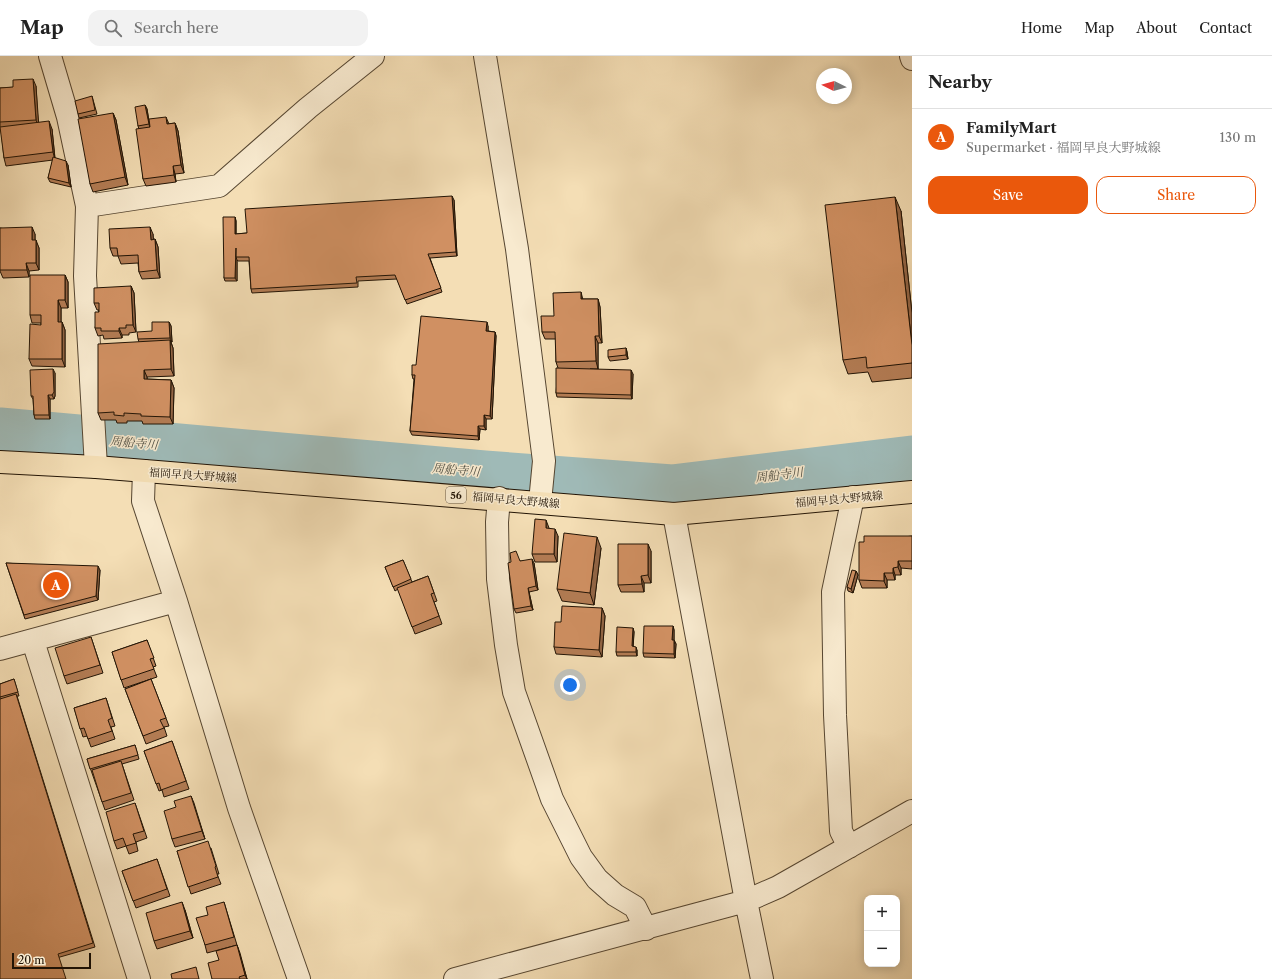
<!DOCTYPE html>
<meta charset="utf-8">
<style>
:root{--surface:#fff;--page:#f2f2f2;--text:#222;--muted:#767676;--line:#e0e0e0;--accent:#ea580c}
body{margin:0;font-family:"Libre Caslon Text","Noto Serif JP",serif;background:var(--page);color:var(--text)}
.controls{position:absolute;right:12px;bottom:12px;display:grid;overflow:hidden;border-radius:8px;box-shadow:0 2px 10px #0003}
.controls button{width:36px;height:36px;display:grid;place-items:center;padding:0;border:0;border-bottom:1px solid var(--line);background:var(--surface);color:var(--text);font:20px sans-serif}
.compass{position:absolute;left:816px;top:12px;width:36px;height:36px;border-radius:50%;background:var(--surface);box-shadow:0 2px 10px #0003;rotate:275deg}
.scale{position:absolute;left:12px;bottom:10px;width:79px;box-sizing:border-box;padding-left:4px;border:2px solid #221405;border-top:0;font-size:11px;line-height:14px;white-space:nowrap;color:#221405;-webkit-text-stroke:3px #f8eacf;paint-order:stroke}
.you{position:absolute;left:570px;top:629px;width:14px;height:14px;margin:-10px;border:3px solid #fff;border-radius:50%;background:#1a73e8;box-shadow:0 0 0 6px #1a73e833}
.badge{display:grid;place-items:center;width:26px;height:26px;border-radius:50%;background:var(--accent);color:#fff;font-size:13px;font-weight:700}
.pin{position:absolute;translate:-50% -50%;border:2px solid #fff;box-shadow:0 1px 4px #0006}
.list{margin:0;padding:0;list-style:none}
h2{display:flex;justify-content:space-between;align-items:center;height:52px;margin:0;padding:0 16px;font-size:17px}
h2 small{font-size:13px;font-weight:400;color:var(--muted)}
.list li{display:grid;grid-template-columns:26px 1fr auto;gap:12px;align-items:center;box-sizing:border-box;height:56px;padding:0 16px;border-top:1px solid var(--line)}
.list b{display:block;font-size:15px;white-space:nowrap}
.list p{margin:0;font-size:13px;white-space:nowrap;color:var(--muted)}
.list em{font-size:13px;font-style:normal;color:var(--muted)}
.actions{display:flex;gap:8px;padding:12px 16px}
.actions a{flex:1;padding:9px 0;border:1px solid var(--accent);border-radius:12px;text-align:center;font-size:14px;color:var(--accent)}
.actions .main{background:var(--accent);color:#fff}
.icon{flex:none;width:22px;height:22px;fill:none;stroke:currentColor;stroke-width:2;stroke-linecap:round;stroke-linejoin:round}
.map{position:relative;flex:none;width:912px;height:923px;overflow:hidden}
header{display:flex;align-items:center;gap:24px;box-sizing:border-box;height:56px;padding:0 20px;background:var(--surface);border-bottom:1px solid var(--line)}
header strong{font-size:19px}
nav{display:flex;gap:22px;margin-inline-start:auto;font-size:14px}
.search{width:280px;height:36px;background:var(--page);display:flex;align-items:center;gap:10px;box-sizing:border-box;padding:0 14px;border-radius:12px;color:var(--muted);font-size:15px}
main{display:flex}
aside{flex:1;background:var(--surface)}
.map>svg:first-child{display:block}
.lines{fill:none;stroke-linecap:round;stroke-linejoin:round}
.river{stroke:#9fbab7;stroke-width:47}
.minor-casing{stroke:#564631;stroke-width:24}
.major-casing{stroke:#221405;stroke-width:24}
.minor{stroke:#f8eacf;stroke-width:22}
.major{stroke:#f4deb5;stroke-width:22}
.wall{fill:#b37c54;stroke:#221405}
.shaded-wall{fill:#926545;stroke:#221405}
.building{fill:#d09062;stroke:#221405}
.labels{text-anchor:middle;stroke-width:3;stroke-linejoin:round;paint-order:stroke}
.shield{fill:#f8eacf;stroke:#625442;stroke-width:1}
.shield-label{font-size:10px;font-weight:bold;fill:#221405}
.street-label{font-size:11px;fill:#221405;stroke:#f8eacf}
.water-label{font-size:12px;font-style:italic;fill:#4e4e43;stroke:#f8eacf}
</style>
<header>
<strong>Map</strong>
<div class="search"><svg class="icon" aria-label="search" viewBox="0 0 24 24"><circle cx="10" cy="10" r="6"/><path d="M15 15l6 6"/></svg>Search here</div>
<nav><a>Home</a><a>Map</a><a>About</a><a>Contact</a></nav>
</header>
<main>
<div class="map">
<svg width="912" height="923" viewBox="0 0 912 923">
<rect width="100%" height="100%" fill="#f4deb5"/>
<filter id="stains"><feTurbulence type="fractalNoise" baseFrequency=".005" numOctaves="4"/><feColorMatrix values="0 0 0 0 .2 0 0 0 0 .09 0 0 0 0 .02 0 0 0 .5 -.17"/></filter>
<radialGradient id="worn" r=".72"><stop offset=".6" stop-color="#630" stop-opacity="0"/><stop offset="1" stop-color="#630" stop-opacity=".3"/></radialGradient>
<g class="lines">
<path class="river" d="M0,375L484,418L672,432L912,403"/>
<g class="minor-casing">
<path id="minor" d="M50,0L68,61L87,150L85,220L96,411
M485,0L517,193L544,405L540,446
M911,0L912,3
M87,150L219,130L308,52L373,0
M144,415L143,445L176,545L239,752L299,923
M499,442L497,466L498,523L506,589L514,636L552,743L581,801L597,823L615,839L635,851L646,873
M674,458L746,845L762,923
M33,585L139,923
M0,593L176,545
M849,791L841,775L835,659L833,536L853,441
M455,923L746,845L778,831L912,755"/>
</g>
<g class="major-casing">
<path id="major" d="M0,406L96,411L674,458L912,436"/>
</g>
<use href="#minor" class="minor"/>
<use href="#major" class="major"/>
</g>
<path class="wall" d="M36,30L38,66L52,73L55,102L68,109L71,131L50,126L48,122L53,104L6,110L4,102L1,74H0V32Z
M92,40L97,58L79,62L78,58Z
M145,49L147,53L150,71L175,67L178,75L184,117L175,118L176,126L146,130L143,123L139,73L138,70Z
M113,57L116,64L128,129L93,136L90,128Z
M454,144L457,200L430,202L442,236L407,248L397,223L358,225V231L252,237L251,233L249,205H238L237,204V225H225L224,222L235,161L236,165V178L247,177Z
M901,155L912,257V322L872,326L868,316L848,318L843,304Z
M0,172L35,178V184L39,192V214L29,215V221L3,222L0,215Z
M153,178V184L155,183L158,191L160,222L142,223L139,216L138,207L121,208L118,200H113L110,192Z
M65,219L68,226V252H61V266H62L65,274V311L32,310L29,303L41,269V267H32L30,259Z
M131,230L134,237L136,276L129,277V279H122V282L104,283L103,279L98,280L95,272L99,254H97L94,247Z
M583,243H598L600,251L602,287H598V313H590L633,318L632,343L557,341L556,337L558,312L556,306V283H545L542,276L554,260Z
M169,266L171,270L172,286H171L173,292L174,320L147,321V323L171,324L174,332L173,368H143L142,365H127V367H117L116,364H101L98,357L139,286L138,283Z
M488,270V275L495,276L496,280L492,363H486V374L480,373L479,384L412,379L410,375L414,323H413L412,319L416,309Z
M626,292L627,296L628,303L610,305L608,301Z
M55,317V340L54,343H50V363H35L34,359L33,343L31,340Z
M558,480L557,506H535L532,498Z
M912,480V513L901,512V519H895V524H887V532H862L859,524L864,486Z
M601,492L594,549L562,545L557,533Z
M651,495V527H644V536H621L618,529Z
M403,504L412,526L428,520L437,545L434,546L442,568L415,578L398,533L395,535L385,511Z
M520,505L534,507L538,534L529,536L533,554L516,557L514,553Z
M6,507L100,514L98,544L25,563Z
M856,515L858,519L853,537L848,535L847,531Z
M602,552L605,560L602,601L556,598L554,591L561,566Z
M673,570L674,574V584L676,588L675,602L644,601L643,597Z
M633,572L634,576L633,590L637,594V600H617L616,596Z
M91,581L103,617L67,628L64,620Z
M147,584L156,610L153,611L157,621L124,632L112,596Z
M14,623L19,640H17L95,891L60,901L0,923V628Z
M151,623L169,670L164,671L167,680L146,688L125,633Z
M106,642L115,670L111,671L115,683L91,691L87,680L83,681L74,652Z
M172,685L189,733L164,741L162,734L159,735L144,695Z
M135,689L139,703L122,708L134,744L105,754L87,703Z
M191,740L205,783L175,791L172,783L176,751Z
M135,747L147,782L136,786L138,795L129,798L126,790L117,793L114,785Z
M211,792L219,818H217L221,828L191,838L177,795Z
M157,803L170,840L136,852L122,815Z
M224,846L237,889L207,897L205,889L208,859Z
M185,854L193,882L157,893L154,885Z
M237,889L247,923H212L219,904Z"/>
<path class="shaded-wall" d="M33,23L36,30L39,72L36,64Z
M145,49L147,53L150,72L149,68Z
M113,57L116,64L128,129L125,121Z
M166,61L169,68H167Z
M49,65L52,73L55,104L53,96Z
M175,67L178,75L184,117L181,109Z
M66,105L68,109L71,131L69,127Z
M173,110L175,118L176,126L174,119Z
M452,140L454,144L457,200L456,196Z
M895,141L901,155L912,257V289Z
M235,161L236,165V182L235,178Z
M32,171L35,178V192L32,184Z
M150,171L153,178L154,191L151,184Z
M155,183L158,191L160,222L157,214Z
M36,184L39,192V214L36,207Z
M236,192V201L237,204V225L235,222Z
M26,207L29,215V221L27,214Z
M65,219L68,226V252L65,244Z
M131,230L134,237L136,276L133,269Z
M581,236L583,244L581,243Z
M598,243L600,251L602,287L599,280Z
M58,244L61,252V274L58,266Z
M62,266L65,274V311L62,303Z
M169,266L171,270L172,286L170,282Z
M487,266L488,270V279L486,275Z
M119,272L122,279V282L119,275Z
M495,276L496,280L492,363L490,360Z
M595,280L598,287V313L596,305Z
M170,284L173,292L174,320L171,313Z
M626,292L627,296L628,303L626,299Z
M53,313L55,317V340L54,343L52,339Z
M144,314L147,321V331L144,323Z
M631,314L633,318L632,343L631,339Z
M171,324L174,332L173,368L170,361Z
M48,339L50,343V363L49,359Z
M484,359L486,363V374L484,370Z
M478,370L480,373L479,384L478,380Z
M546,464L549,472L548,480L546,472Z
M555,473L558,480L557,506L554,498Z
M597,481L601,492L594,549L590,537Z
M648,488L651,495V527L648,519Z
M532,503L534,507L538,534L536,530Z
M898,505L901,512V519L898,511Z
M98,510L100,514L98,544L96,540Z
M893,512L895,519V524L893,517Z
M856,515L858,519L853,537L851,533Z
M884,517L887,524V532L884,525Z
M641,520L644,527V536L642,528Z
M528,532L529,536L533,554L531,550Z
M602,552L605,560L602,601L599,594Z
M673,570L674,574V588L672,584Z
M633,572L634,576L633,594L632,590Z
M674,584L676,588L675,602L674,598Z
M636,591L637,594V600L636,596Z
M191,740L194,747L205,783L202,775Z
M182,846L185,854L193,882L190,875Z
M237,889L240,897L247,923L245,919Z"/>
<path class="building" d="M33,23L36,64L0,66V32L13,31V24Z
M92,40L95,54L78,58L75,45Z
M145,49L149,68L138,70L135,51Z
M113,57L125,121L90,128L78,63Z
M166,61L167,68L175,67L181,109L173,110L174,119L143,123L136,73L150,71L149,63Z
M49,65L53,96L4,102L0,71Z
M53,101L66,105L69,127L48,122Z
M452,140L456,196L428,198L441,232L405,244L395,219L356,221L357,227L251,233L249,201H236V192L235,222H224L223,161H235V178L247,177L245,153Z
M895,141L912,289V307L867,312L866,301L843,304L825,149Z
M32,171V184H36V207H26L27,214H0V172Z
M150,171L151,184L155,183L157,214L139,216L138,199L118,200L117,192H110L109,173Z
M30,219H65V244H58V266H62V303H29L30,268L41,269V259H30Z
M131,230L133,269H126V272H119V275H101V272H95V256H99V247H94V232Z
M581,236V243H598L599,280H595L596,305L556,306L555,276H542L541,260H554L553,237Z
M421,260L487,266L486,275L495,276L490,360L484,359V370H478V380L410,375L415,319H412V309H416Z
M152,266H169L170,282L138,283L137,276L152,275Z
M170,284L171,313L144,314V323L171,324L170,361L141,360V358L124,357V360L114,359V356L98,357V288Z
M626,292V299L608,301V294Z
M556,312L631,314V339L556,337Z
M53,313L54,336L52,339H48L49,359H34L33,340H31L30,314Z
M535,463L546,464V472L555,473L554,498H532Z
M564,477L597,481L590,537L557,533Z
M864,480H912V505H898V511L893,512V517H884V525L859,524V486H864Z
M618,488H648V519L641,520L642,528L618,529Z
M516,495L520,505L532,503L536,530L528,532L531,550L514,553L508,507L511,506L510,497Z
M403,504L411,523L393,531L385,511Z
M6,507L98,510L96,540L24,559Z
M852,514L856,515L851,533L847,531Z
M428,520L434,537L431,538L439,560L412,571L397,532Z
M562,550L602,552L599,594L554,591L555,566H561Z
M644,570H673L672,584H674V598L643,597Z
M617,571L633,572L632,590L636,591V596H616Z
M91,581L100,609L64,620L55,592Z
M147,584L154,602L150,603L154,613L121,624L112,596Z
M14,623L18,636L0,641V628Z
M151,623L166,662L160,664L164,672L143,680L125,633Z
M16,638L93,887L58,898L66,923H0V643Z
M106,642L112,662L108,664L112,675L88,683L84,672L80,673L74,652Z
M172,685L186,725L161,734L159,727L156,728L144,695Z
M135,689L138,699L90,713L87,703Z
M121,705L131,737L102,746L92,714Z
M191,740L202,775L172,783L164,755L176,751L174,745Z
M135,747L144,775L133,778L136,787L126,790L123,782L114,785L106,756Z
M208,785L216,810L215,811L218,821L188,831L177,795Z
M157,803L167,833L133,845L122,815Z
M182,846L190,875L154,885L146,857Z
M224,846L234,881L205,889L196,862L208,859L206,851Z
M237,889L245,919L239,921L240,923H212L208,907L219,904L216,895Z
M196,911L199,923H172L171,918Z"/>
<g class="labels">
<rect class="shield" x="446" y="431" width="20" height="16" rx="3"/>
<g class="shield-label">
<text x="456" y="443">56</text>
</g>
<g class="street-label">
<text transform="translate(193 419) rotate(4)" y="4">福岡早良大野城線</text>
<text transform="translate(839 443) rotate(-5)" y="4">福岡早良大野城線</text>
<text transform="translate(516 444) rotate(5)" y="4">福岡早良大野城線</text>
</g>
<g class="water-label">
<text transform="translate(134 387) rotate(5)" y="4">周船寺川</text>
<text transform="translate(456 414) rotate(5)" y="4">周船寺川</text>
<text transform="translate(779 419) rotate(-7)" y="4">周船寺川</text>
</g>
</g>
<rect width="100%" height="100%" filter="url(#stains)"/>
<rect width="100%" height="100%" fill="url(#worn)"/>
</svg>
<div class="controls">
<button>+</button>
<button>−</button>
</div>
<svg class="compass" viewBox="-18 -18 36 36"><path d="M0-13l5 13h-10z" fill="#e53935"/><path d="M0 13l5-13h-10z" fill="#767676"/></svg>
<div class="scale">20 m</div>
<div class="you"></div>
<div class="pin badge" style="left:56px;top:529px">A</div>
</div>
<aside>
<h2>Nearby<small></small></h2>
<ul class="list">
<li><span class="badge">A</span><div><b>FamilyMart</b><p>Supermarket · 福岡早良大野城線</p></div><em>130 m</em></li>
</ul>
<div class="actions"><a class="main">Save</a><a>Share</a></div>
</aside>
</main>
